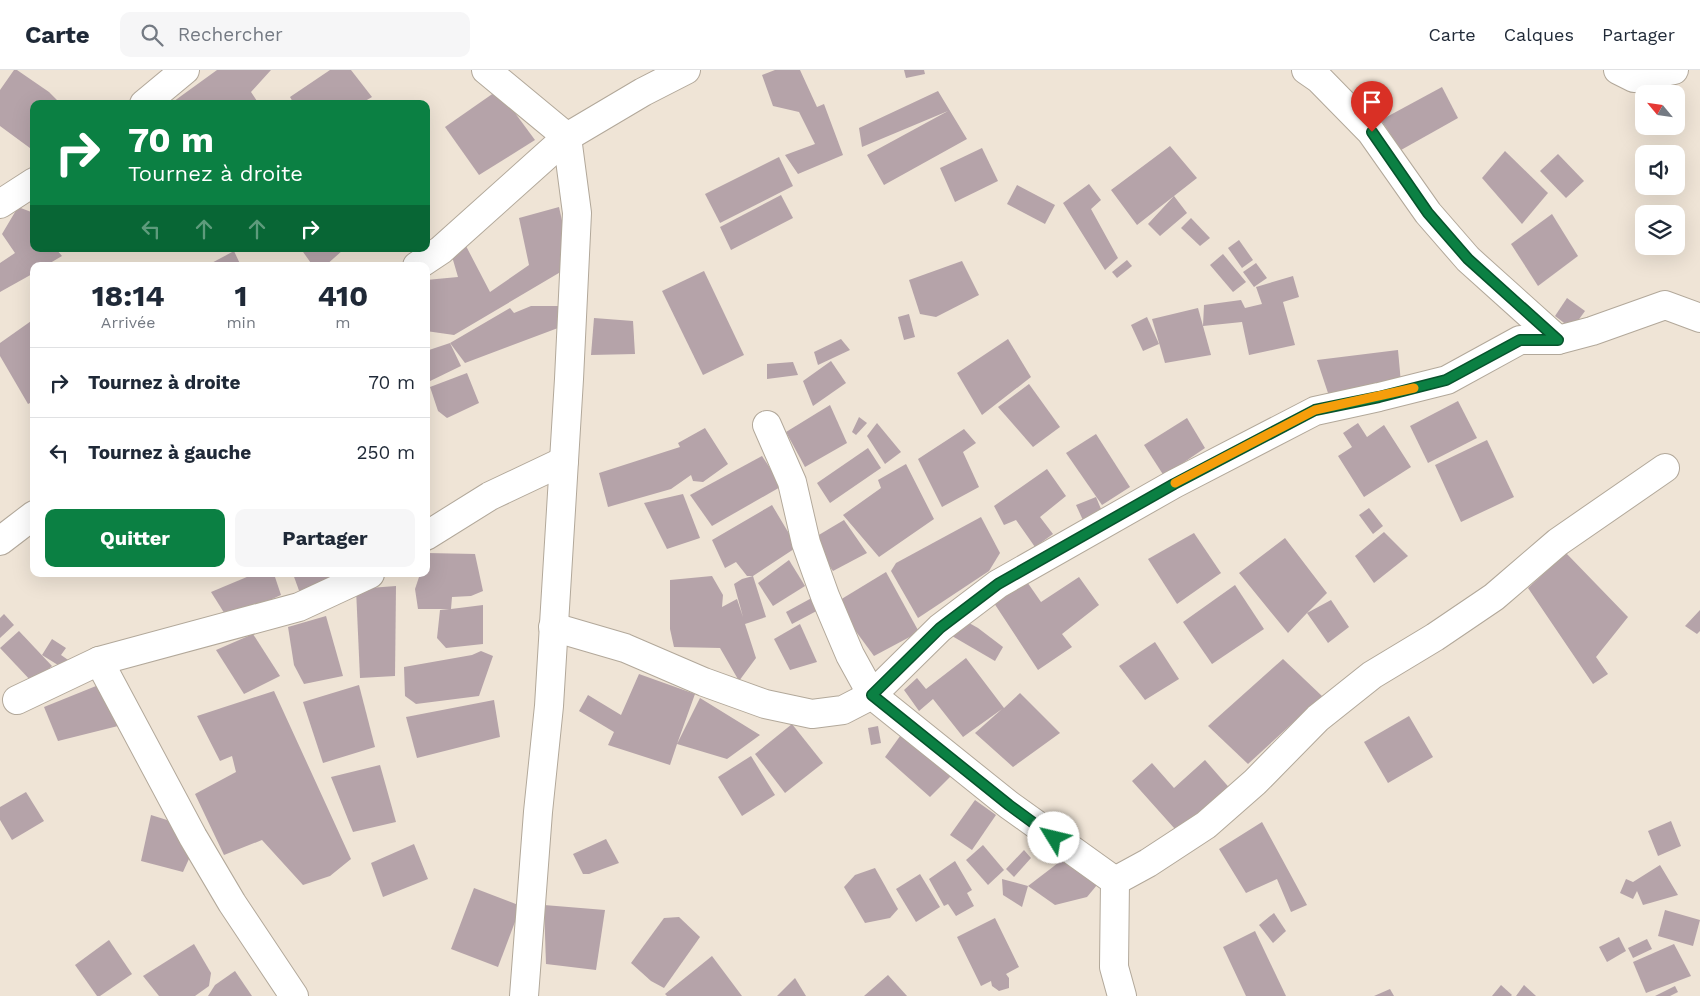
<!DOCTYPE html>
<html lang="fr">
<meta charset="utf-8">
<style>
body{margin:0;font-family:"Work Sans",sans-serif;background:#f6f6f7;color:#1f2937;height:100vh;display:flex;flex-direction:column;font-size:19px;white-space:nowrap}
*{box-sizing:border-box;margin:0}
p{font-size:16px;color:#747a83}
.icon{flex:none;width:28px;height:28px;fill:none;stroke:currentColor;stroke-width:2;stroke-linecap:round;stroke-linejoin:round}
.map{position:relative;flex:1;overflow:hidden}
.details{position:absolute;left:30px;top:192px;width:400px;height:315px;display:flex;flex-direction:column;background:#fff;border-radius:10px;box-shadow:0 5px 20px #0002}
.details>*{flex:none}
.guide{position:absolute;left:30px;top:30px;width:400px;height:152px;border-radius:10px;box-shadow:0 5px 20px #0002;background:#0b8043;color:#fff;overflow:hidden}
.needle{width:32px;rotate:299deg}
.buttons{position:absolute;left:1635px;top:15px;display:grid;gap:10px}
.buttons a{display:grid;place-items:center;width:50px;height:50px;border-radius:10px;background:#fff;box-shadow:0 5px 20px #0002;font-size:25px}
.pin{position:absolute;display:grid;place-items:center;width:42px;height:42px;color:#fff;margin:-51px -21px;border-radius:50% 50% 50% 0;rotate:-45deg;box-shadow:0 0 5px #0007}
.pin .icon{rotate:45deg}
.me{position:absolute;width:55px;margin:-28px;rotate:306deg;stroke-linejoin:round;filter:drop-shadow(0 0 4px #0008)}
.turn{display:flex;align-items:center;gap:18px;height:105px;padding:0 15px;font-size:22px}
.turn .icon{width:65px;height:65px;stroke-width:2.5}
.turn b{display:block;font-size:35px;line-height:42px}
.lanes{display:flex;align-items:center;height:48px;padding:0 15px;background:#0003;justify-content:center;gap:25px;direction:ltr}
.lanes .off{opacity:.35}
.eta{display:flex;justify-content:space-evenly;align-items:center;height:85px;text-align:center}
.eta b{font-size:30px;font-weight:700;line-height:35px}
.action{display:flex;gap:10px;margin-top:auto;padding:10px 15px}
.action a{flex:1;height:58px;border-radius:10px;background:#0b8043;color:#fff;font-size:20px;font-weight:700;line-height:58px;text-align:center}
.action a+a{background:#f6f6f7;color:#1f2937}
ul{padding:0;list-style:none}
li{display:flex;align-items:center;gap:15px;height:70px;padding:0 15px;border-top:1px solid #e0e1e3}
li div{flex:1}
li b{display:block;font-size:19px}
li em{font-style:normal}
header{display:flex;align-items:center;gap:30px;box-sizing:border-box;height:70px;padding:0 25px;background:#fff;border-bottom:1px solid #e0e1e3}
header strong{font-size:24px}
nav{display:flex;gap:28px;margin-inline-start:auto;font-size:18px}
.search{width:350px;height:45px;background:#f6f6f7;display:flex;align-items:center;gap:12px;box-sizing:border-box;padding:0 18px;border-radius:10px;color:#747a83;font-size:19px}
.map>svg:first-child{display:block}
</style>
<header>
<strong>Carte</strong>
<div class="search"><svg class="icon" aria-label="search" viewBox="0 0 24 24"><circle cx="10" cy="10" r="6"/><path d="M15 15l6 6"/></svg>Rechercher</div>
<nav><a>Carte</a><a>Calques</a><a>Partager</a></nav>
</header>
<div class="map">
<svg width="1700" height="926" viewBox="0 0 1700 926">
<rect width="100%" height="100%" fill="#efe4d6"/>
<g fill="#b5a3a9">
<polygon points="14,0 17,0 49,22 61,34 34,34 34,81 0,56 0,20"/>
<polygon points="217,0 271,0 251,22 259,34 170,34"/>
<polygon points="330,0 351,0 372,27 360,34 294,34 290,27"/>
<polygon points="775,0 800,0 817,37 824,34 843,85 798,104 785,85 815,74 799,42 773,36 762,5"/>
<polygon points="904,0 924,0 925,4 906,8"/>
<polygon points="1442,17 1458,48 1401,80 1381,50"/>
<polygon points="498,20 535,70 479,105 445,57"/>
<polygon points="938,21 967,69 884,115 867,85 948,41 862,77 859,58"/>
<polygon points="1170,76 1197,108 1174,126 1187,143 1160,166 1148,154 1174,126 1137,155 1111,120"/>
<polygon points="982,78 998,111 955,132 940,98"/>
<polygon points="1505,81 1548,123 1522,154 1482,108"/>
<polygon points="1558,84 1584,111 1566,128 1540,101"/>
<polygon points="779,87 793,116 720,153 705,124"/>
<polygon points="1089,114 1101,130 1091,139 1118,188 1105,200 1063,133"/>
<polygon points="1017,115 1055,135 1045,154 1007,134"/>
<polygon points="781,125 793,148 731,180 720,157"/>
<polygon points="18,137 34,143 34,179 56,179 62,186 45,196 34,196 34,203 0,222 0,193 15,183 2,164"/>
<polygon points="559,137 567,173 569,197 454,265 426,261 426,210 458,207 451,183 466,176 490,222 529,195 519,148"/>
<polygon points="1552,144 1578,186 1538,216 1511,174"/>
<polygon points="1191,148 1210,168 1200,176 1181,158"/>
<polygon points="1239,170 1253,190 1242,198 1228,178"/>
<polygon points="301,179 355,179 354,182 343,180 325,196 313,196"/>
<polygon points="234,181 241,196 206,196"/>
<polygon points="1223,184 1246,212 1233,222 1210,195"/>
<polygon points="1127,190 1132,196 1117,208 1112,202"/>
<polygon points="962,191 979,225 936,247 920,244 909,210"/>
<polygon points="1256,193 1267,208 1254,217 1243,202"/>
<polygon points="704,201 744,285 703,305 662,221"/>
<polygon points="1293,206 1299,227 1283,232 1295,275 1249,285 1242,252 1203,256 1204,235 1241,230 1245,238 1262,234 1256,217"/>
<polygon points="1567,228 1585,241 1572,259 1555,246"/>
<polygon points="531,236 568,236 566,255 465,293 450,273 510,238 514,243"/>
<polygon points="1198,238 1211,285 1165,293 1152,249"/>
<polygon points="909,244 915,267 904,270 898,247"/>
<polygon points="1147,247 1159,274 1143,281 1131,255"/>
<polygon points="594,248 633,251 635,284 591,285"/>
<polygon points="34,249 34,331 28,334 0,286 0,273"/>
<polygon points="841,269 850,280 818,295 814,282"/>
<polygon points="1008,269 1031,307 982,345 957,303"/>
<polygon points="450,273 461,296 426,313 426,281"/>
<polygon points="1398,280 1401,313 1329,326 1317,290"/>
<polygon points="831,291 846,313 813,336 803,311"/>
<polygon points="793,292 798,305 767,309 767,294"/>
<polygon points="467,303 479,333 447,348 438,341 430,317"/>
<polygon points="1029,314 1060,357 1033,377 998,337"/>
<polygon points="1458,331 1477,368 1428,393 1410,356"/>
<polygon points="830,335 847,373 805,397 786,362"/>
<polygon points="859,347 867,353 856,365 852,362"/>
<polygon points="1187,348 1205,378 1164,406 1144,375"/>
<polygon points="877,353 901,382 885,394 867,366"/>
<polygon points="1358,353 1367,367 1384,355 1411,397 1364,427 1338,386 1352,377 1343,363"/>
<polygon points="705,358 728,394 703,412 693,411 691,405 671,419 608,437 599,403 680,377 678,373"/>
<polygon points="964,359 976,373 963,382 979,417 942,437 918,389"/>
<polygon points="1096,364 1130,417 1102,435 1066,383"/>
<polygon points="1487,370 1514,427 1461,452 1435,395"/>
<polygon points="868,378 881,398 830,433 817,413"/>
<polygon points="762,386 782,416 712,456 690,425"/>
<polygon points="906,394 934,449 879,487 843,445 881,418 878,410"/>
<polygon points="1047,399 1066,426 1040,447 1053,464 1035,477 1016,450 1004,455 994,436"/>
<polygon points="683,424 700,468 667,479 644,433"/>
<polygon points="1096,427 1106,451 1087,459 1076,435"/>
<polygon points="772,435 797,477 753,506 766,547 745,554 756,588 739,611 720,578 674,577 670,559 670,510 712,506 723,525 722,537 737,529 743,547 734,514 742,509 753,506 747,506 736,492 725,498 712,470"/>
<polygon points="1369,438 1383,456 1373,464 1359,445"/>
<polygon points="981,447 1000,483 989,501 918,548 891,501 896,493"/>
<polygon points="844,450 867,483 833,501 813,474 812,469"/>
<polygon points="1384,462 1408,486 1374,513 1355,486"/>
<polygon points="1194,463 1221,503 1177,534 1148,489"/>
<polygon points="1285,468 1327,523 1307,543 1331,530 1349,557 1328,573 1307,543 1288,563 1239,503"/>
<polygon points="427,483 475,484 483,521 471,526 452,527 451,539 483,535 483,574 446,578 437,568 440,540 449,539 418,539 415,519 420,504 426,504"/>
<polygon points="1566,483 1628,547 1596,587 1608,604 1593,614 1528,518"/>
<polygon points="789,490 805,516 773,536 758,513"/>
<polygon points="886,502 919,562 874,586 835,533"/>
<polygon points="254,504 274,504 281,525 228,549 211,522"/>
<polygon points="293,504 349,504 301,526"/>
<polygon points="1079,507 1099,535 1062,564 1072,577 1038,600 992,530 1025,509 1041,532"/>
<polygon points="1235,515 1264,559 1212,594 1183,552"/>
<polygon points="396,516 395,606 360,608 356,519"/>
<polygon points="819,524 826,536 792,554 786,542"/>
<polygon points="1700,540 1700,561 1697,564 1685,556"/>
<polygon points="4,544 14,555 0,568 0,548"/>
<polygon points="326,546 343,606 304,614 294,595 288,557"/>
<polygon points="962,549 978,558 1003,577 995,591 952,566"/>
<polygon points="800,554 817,592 790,600 774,569"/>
<polygon points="19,561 52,596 33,613 0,578"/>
<polygon points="253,564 280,606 244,624 216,580"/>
<polygon points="52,569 66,578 61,585 74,594 69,602 42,585"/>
<polygon points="1155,572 1179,609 1145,630 1119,596"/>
<polygon points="481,581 493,586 479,626 416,634 405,626 404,597 472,585"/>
<polygon points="966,588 1004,638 1020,623 1060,663 1013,697 975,663 1002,639 963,667 933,629 919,641 904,620 917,608 926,619"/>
<polygon points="1283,589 1322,626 1248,694 1208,656"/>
<polygon points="639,604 695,624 677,674 700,628 760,665 727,689 677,674 670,695 608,675 614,662 579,641 588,625 621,645"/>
<polygon points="101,614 122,655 58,671 44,637"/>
<polygon points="359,615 375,677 323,693 303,632"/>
<polygon points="274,621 351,789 330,806 303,815 262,770 224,785 195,724 236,702 232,686 220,691 197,646"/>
<polygon points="494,630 500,667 417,688 406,647"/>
<polygon points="1409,646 1433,687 1388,713 1364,672"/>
<polygon points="792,654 823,693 785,723 755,684"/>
<polygon points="878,656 881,673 871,675 868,658"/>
<polygon points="903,662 953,704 930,727 885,687"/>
<polygon points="751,686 775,725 742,746 718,707"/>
<polygon points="1205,690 1233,722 1183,768 1132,711 1152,693 1174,718"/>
<polygon points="380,695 396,752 353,762 331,707"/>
<polygon points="26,722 44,751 12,770 0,750 0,737"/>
<polygon points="975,730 996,745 972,780 950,765"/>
<polygon points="151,745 167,750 193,780 183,802 141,791"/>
<polygon points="1671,751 1681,776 1658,786 1648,761"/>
<polygon points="1262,752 1307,835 1291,842 1277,809 1246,823 1219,779"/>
<polygon points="606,769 619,793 589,804 583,804 573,784"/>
<polygon points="414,774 428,809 383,827 371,793"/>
<polygon points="983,775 1004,800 988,815 966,790"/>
<polygon points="1024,780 1031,788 1014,807 1006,799"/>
<polygon points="1062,790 1076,793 1097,815 1087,827 1055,835 1028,816"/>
<polygon points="955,791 972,820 967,823 974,836 956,846 948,834 944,836 929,809"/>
<polygon points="1660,795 1678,825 1643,835 1637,821 1633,829 1620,823 1626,809 1633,812"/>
<polygon points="875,798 898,839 890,848 865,853 844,817 855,805"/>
<polygon points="920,804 940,837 916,852 896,819"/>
<polygon points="1002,809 1028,816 1022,837 1003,825"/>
<polygon points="474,818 521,836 498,897 451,879"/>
<polygon points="544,835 605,840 596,900 546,894"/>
<polygon points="1665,840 1700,850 1693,876 1658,866"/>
<polygon points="1274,843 1286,861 1273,873 1259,855"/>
<polygon points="679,847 700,867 664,918 651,911 631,893 664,848"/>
<polygon points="995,848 1019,897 1006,904 1009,908 1009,918 999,921 992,916 991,911 981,916 957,867"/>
<polygon points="1255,861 1286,926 1246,926 1223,877"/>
<polygon points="1619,867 1626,881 1607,892 1599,877"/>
<polygon points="1647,869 1652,879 1633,888 1628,878"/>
<polygon points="109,870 132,904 100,926 97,926 75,895"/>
<polygon points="194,874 211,903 209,916 195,926 159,926 143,906"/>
<polygon points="1674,874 1691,906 1646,923 1633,892"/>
<polygon points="712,886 742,926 667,926 665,924"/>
<polygon points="235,901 252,926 208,926 215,915"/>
<polygon points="888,905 907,926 864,926"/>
<polygon points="795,908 806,926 777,926"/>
<polygon points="1501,915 1512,925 1511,926 1492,926"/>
<polygon points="1524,915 1536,926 1516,926"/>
<polygon points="1675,916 1678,922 1670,926 1655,926"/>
<polygon points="1390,919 1394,926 1374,926"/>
</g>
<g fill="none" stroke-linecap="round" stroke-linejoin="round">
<defs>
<g id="minor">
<polyline points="486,0 567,67 577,143 569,309 549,636 538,742 524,926"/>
<polyline points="1306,0 1319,9 1371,62 1428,143 1468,189 1558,270"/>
<polyline points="1618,0 1634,8 1674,0"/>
<polyline points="144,34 185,0"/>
<polyline points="0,134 34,112"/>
<polyline points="417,196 441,180 567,67 643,22 686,0"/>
<polyline points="767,355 792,412 806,473 825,526 850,585 872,625 940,558 998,514 1174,414 1315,341 1379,327 1447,310 1520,270 1558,270 1592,261 1665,235 1700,248"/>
<polyline points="426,466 490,426 564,391"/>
<polyline points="0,471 34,445"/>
<polyline points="553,557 625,578 704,612 765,634 812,644 843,640 872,625 1009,735 1115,811 1114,897 1122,926"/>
<polyline points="99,591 299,537 370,504"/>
<polyline points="17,630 99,591 193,767 232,833 294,926"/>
<polyline points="1115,811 1148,793 1206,755 1255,712 1318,648 1372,605 1435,567 1494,527 1558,472 1665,398"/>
</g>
</defs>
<use href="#minor" stroke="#b2a89a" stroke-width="30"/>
<use href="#minor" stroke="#fff" stroke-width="28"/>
</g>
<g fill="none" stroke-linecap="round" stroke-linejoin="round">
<defs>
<polyline id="route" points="1054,768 1009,735 872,625 940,558 998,514 1174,414 1315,340 1379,327 1446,310 1520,270 1558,270 1468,189 1428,143 1372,62"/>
</defs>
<use href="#route" stroke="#07532c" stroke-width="12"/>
<use href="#route" stroke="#0b8043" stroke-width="9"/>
<polyline stroke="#f59e0b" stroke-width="9" points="1175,413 1315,340 1414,318"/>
</g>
</svg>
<div class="buttons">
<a><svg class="needle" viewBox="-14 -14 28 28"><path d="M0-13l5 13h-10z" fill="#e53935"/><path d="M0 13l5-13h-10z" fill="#747a83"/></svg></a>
<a><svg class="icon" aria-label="sound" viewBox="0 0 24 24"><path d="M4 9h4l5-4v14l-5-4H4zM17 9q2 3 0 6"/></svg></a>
<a><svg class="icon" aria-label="layers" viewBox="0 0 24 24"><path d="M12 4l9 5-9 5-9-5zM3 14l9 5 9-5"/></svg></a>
</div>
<div class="pin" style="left:1372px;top:62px;background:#d93025"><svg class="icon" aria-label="arrive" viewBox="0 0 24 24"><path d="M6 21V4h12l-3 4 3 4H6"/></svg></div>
<svg class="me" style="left:1054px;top:768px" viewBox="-20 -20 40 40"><circle r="19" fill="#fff"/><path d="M0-13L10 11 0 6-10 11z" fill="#0b8043"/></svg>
<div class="guide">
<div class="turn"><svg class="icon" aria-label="right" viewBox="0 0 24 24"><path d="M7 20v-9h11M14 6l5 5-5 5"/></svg><div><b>70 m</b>Tournez à droite</div></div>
<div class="lanes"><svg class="icon off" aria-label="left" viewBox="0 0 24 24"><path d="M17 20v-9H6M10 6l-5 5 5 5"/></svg><svg class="icon off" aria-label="ahead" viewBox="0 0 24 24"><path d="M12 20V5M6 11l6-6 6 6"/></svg><svg class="icon off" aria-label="ahead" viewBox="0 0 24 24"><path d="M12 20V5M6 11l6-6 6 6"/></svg><svg class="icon" aria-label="right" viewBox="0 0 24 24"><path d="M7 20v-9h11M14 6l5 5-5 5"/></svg></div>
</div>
<section class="details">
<div class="eta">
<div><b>18:14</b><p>Arrivée</p></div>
<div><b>1</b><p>min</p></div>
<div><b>410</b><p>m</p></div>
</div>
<ul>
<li><svg class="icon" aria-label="right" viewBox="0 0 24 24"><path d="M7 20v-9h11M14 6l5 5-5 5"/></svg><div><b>Tournez à droite</b></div><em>70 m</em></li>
<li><svg class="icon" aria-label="left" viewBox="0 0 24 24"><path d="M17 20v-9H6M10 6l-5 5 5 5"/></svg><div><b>Tournez à gauche</b></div><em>250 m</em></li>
</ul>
<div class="action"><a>Quitter</a><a>Partager</a></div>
</section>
</div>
